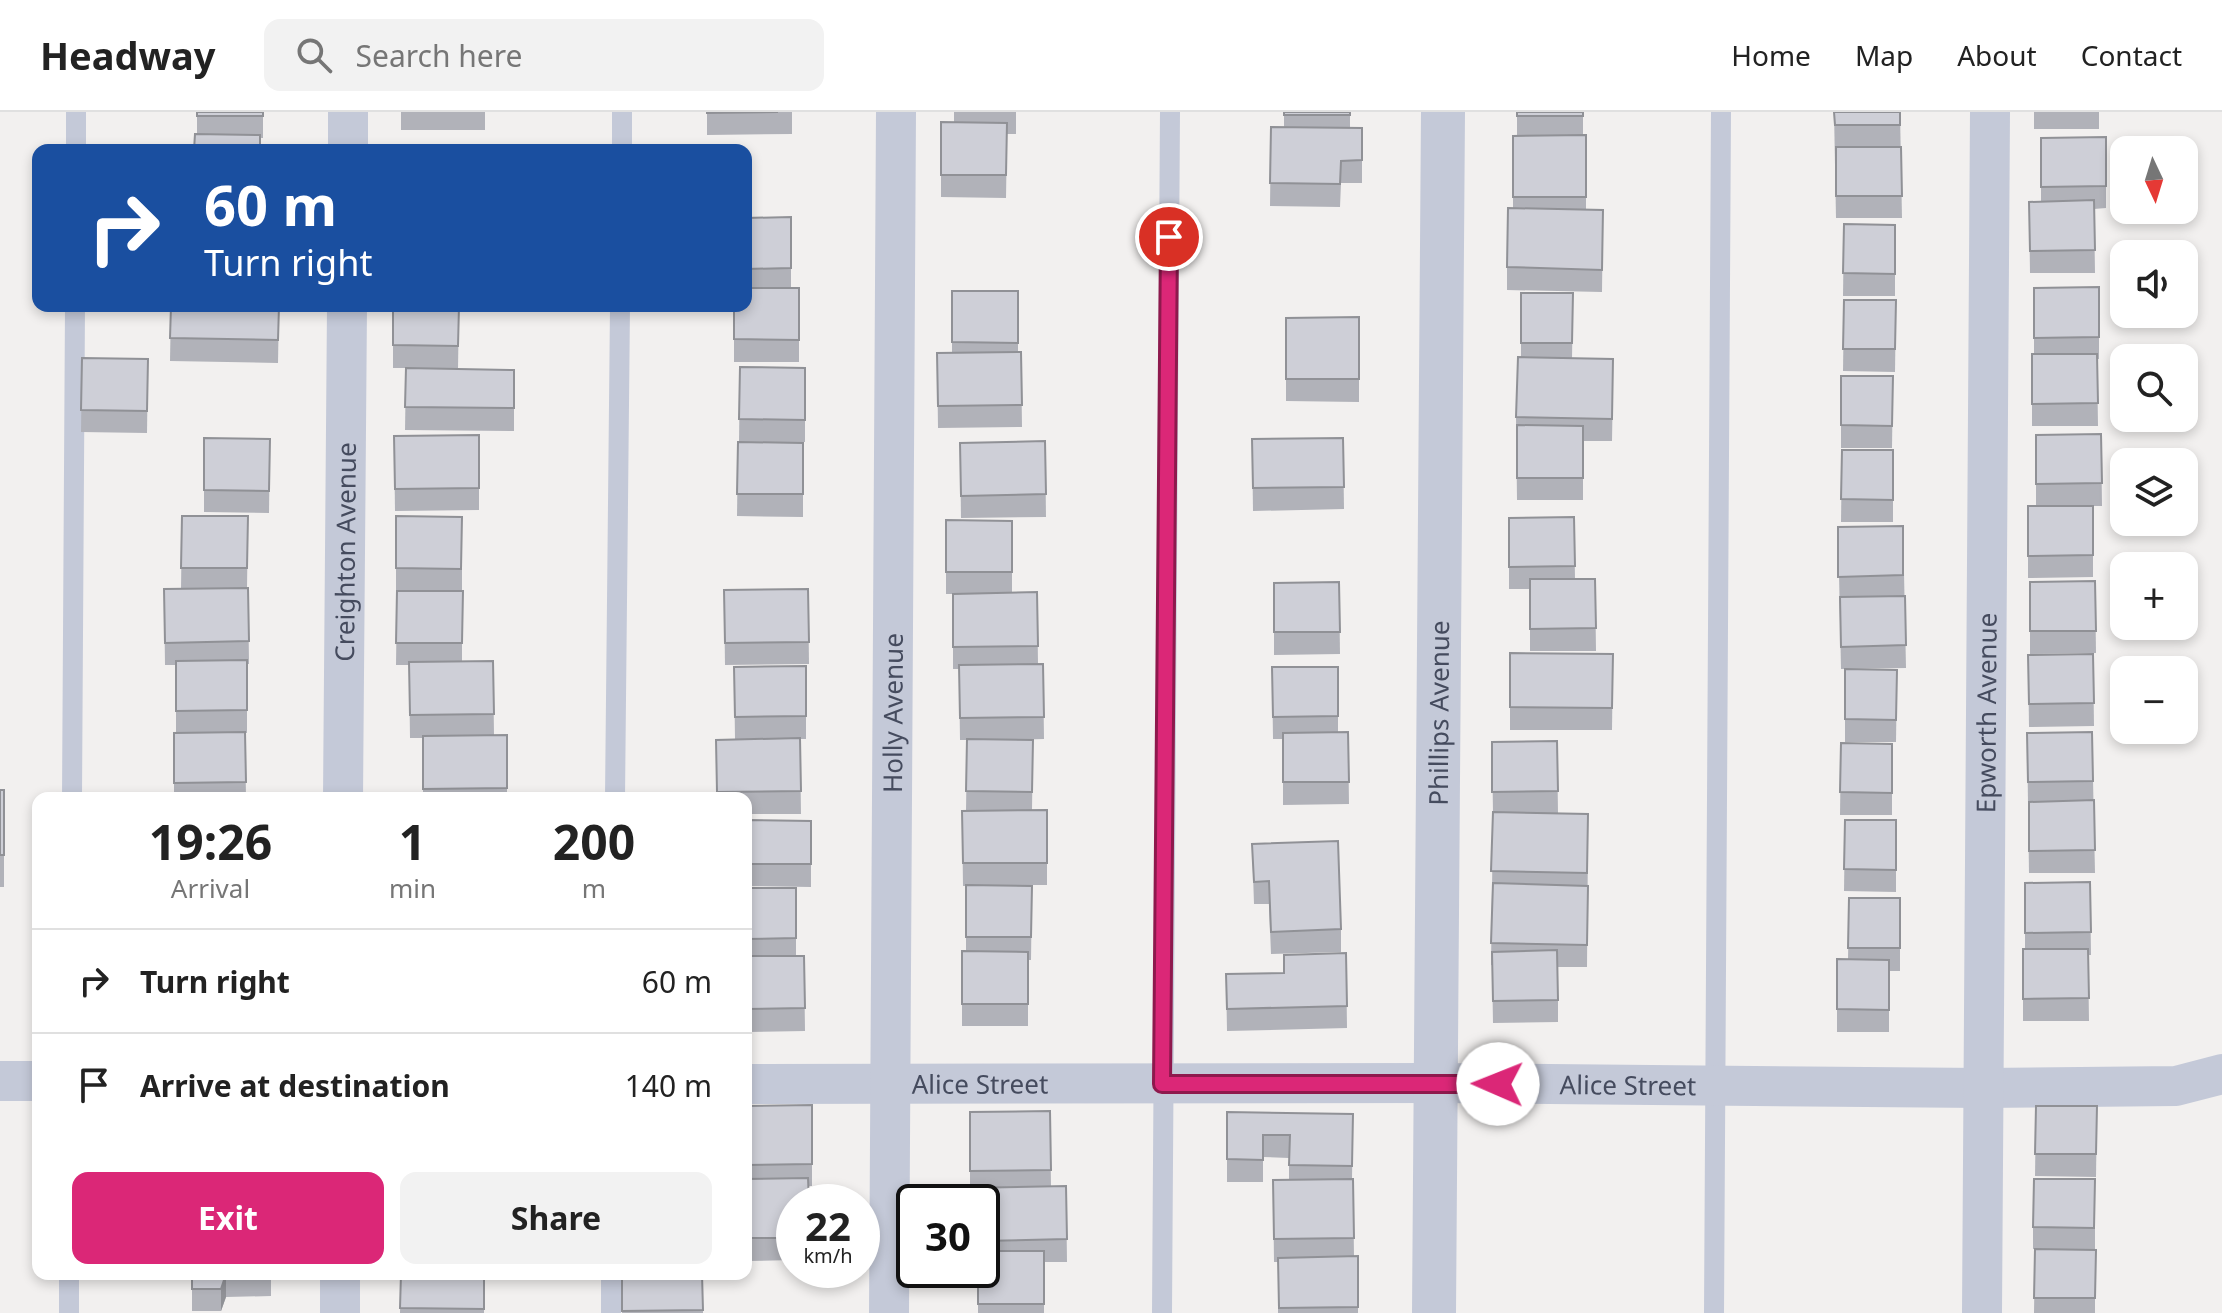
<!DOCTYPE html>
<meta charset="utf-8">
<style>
body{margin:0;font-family:"Noto Sans",sans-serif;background:#f2f2f2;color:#222;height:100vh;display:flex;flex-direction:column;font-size:30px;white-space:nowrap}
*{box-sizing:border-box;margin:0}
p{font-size:26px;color:#767676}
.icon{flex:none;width:44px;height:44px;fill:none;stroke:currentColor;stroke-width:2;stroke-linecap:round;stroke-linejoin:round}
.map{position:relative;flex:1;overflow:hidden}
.sheet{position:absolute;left:32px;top:680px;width:720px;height:488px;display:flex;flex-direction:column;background:#fff;border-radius:16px;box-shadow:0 4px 12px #0003}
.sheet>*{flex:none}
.hud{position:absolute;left:32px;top:32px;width:720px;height:168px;border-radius:16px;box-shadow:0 4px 12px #0003;background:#1a4fa0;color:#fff;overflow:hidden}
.needle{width:52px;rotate:176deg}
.fabs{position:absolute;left:2110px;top:24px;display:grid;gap:16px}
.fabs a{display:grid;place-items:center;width:88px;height:88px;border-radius:16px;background:#fff;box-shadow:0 4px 12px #0003;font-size:40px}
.speed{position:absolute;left:776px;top:1072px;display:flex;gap:16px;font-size:40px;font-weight:700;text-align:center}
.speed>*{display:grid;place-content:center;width:104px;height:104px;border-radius:50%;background:#fff;box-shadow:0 4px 12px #0003;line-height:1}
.speed small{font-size:20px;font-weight:400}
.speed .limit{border:4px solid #111;border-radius:12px;background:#fff;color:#111}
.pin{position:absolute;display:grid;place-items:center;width:68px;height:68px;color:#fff;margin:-34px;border:4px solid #fff;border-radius:50%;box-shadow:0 2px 8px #0007}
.me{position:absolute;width:88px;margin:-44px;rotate:271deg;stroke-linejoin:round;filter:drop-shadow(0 0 6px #0008)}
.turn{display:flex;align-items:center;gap:28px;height:168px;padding:0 40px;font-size:36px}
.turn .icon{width:104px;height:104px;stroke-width:2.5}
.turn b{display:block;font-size:56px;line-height:68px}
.eta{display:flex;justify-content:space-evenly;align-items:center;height:136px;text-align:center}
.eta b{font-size:48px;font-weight:700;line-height:56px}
.primary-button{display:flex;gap:16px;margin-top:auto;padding:16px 40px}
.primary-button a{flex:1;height:92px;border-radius:16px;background:#db2777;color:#fff;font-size:32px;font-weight:700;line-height:92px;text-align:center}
.primary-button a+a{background:#f2f2f2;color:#222}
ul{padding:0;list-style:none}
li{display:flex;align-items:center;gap:24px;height:104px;padding:0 40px;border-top:2px solid #e0e0e0}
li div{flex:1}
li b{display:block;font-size:30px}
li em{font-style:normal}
header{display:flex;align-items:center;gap:48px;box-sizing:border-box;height:112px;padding:0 40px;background:#fff;border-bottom:2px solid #e0e0e0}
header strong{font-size:38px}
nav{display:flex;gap:44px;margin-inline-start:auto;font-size:28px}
.search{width:560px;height:72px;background:#f2f2f2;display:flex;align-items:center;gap:20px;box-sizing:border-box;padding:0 28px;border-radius:16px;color:#767676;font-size:30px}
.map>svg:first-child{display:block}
</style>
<header>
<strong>Headway</strong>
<div class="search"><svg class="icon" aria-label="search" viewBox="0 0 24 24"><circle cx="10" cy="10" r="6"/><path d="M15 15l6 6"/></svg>Search here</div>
<nav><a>Home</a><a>Map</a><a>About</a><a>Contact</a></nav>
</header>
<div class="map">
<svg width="2222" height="1201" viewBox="0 0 2222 1201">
<rect width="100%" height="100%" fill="#f2f0ef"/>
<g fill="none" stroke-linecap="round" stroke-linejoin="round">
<g stroke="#c4c9d8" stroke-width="20">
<polyline points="76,38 76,0"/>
<polyline points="622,38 622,0"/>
<polyline points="72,686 75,194"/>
<polyline points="615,686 620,194"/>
<polyline points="69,1201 69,1162"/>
<polyline points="611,1201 611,1162"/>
<polyline points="1162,1201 1170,0"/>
<polyline points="1714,1201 1721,0"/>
</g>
<g stroke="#c4c9d8" stroke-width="40">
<polyline points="348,38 348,0"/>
<path id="s1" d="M343 686 347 194"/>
<polyline points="0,969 38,969"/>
<path id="s2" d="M746 972 1436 971 1983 976 2176 974 2222 962"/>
<polyline points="340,1201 340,1162"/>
<path id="s3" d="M889 1201 896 0"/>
<path id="s4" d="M1982 1201 1990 0"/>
</g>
<path stroke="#c4c9d8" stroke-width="44" id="s5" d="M1434 1201 1443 0"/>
</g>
<g fill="#b1b2b9">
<polygon points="197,0 263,0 263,26 197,22"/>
<rect x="401" y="0" width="84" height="18"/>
<polygon points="707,0 792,0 792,22 707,23"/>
<polygon points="954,0 1016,0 1016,22 1007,22 1006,86 941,85 941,10 954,11"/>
<polygon points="1284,0 1350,0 1350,16 1362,16 1362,71 1341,71 1340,95 1270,94 1271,15 1284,15"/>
<polygon points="1517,0 1583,0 1583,23 1586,23 1586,98 1603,98 1602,180 1507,178 1507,155 1513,96 1513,24 1517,24"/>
<polygon points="1834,0 1900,0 1902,106 1836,106"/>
<rect x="2034" y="0" width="65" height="17"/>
<polygon points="2106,25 2106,96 2094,97 2095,161 2030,161 2029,90 2041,89 2041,26"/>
<polygon points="791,105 791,176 799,176 799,250 734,250 734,194 746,194 746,106"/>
<polygon points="1844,112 1895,113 1895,184 1843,184"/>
<polygon points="2099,175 2099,247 2097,247 2098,314 2032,314 2032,242 2034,242 2034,176"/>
<polygon points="952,179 1018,179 1018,240 1021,240 1022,315 938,316 937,241 952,241"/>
<polygon points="1521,181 1573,181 1572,247 1613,270 1612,329 1583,329 1583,388 1517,388 1516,305 1521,245"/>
<polygon points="1844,188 1896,188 1895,260 1843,259"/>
<polygon points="171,194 279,194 278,251 170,249"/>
<polygon points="393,194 459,194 458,256 393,256"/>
<polygon points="1359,205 1359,290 1286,289 1286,206"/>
<polygon points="82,246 148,247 147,321 81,320"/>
<polygon points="740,255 805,256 805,330 739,330"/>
<polygon points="406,256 514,258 514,319 405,318"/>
<polygon points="1841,264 1893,264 1892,336 1841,336"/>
<polygon points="2101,322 2102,394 2093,394 2093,465 2028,466 2028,394 2036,394 2036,323"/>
<polygon points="479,323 479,398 395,399 394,324"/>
<polygon points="204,326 270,327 269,401 204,400"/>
<polygon points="1343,326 1344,397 1253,399 1252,327"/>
<polygon points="1045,329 1046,405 961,406 960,331"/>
<polygon points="738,330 803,331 803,405 737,404"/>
<polygon points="1842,338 1893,338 1893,410 1841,410"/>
<polygon points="182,404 248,404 247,476 248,476 249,552 247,552 247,621 245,621 246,686 174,686 174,621 176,620 176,553 165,553 164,477 181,477"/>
<polygon points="396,404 462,405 462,550 493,549 494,623 507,623 507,686 423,686 423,626 410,626 409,553 396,553 397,479 456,479 396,478"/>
<polygon points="1574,405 1575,467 1595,467 1596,539 1530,539 1530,477 1509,477 1509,406"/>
<polygon points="946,408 1012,409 1012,481 1037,480 1038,552 1043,552 1044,627 1007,628 1033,628 1032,698 1047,698 1047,773 1011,773 1032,774 1031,848 1028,848 1028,914 962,914 962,839 966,839 966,774 963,774 962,699 966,699 967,628 960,628 959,557 953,557 953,482 946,482"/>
<polygon points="1903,414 1906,556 1841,557 1838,415"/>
<polygon points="2095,469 2096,541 2030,542 2030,470"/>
<polygon points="1339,470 1340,542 1274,543 1274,471"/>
<polygon points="808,477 809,552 725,553 724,478"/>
<polygon points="1510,541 1613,542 1612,618 1510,618"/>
<polygon points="2093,542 2094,614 2029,615 2028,543"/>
<polygon points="806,554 806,627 800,627 801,702 746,702 746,686 717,686 716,628 735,627 734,555"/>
<polygon points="1272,555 1338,555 1338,620 1348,620 1349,692 1283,693 1283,627 1273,627"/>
<polygon points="1845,557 1897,558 1896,630 1845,630"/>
<polygon points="2092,620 2095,761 2029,761 2027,621"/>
<polygon points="1557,629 1558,701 1588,724 1587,855 1558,855 1558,910 1493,911 1492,853 1491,853 1493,702 1492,630"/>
<polygon points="1841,631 1892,632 1892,703 1840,703"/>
<rect x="0" y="678" width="4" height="97"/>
<polygon points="746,708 811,709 811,775 746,774"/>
<polygon points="1845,708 1896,708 1896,780 1844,779"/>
<polygon points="1252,732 1341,817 1341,840 1271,842 1269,792 1254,792"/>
<polygon points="2090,770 2091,843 2088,843 2089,909 2023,909 2023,837 2025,837 2025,771"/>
<polygon points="746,776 796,776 796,844 804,844 805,919 746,920"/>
<polygon points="1849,786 1900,786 1900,859 1889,859 1889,920 1837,920 1837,847 1848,848"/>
<polygon points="1346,841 1347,916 1227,919 1226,862 1284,861"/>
<polygon points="812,993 812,1074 809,1074 794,1090 794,1148 746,1149 746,994"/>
<polygon points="2036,994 2097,994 2096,1065 2035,1064"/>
<polygon points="1050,999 1051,1075 1066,1074 1067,1150 1044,1150 1044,1201 978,1201 978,1158 982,1158 982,1090 970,1076 970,1000"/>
<polygon points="1227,1000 1353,1002 1352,1067 1353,1067 1354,1145 1358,1144 1358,1201 1278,1201 1278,1150 1274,1150 1273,1068 1289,1068 1289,1046 1263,1045 1263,1070 1227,1070"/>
<polygon points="2095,1067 2095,1201 2034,1201 2035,1137 2033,1137 2033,1115"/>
<polygon points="192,1162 271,1162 271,1184 226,1185 221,1199 192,1199"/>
<polygon points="401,1162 484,1162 484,1201 400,1201"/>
<polygon points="622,1162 702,1162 703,1201 622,1201"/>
</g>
<polygon fill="#909196" points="226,1162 226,1185 221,1199 221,1177"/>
<g fill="#cecfd7" stroke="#909196" stroke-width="2">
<rect x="197" y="0" width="66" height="4"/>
<polygon points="707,0 778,0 707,1"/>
<rect x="1284" y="0" width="66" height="3"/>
<rect x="1517" y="0" width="66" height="4"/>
<polygon points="1834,0 1900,0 1900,13 1835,13"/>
<polygon points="941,10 1007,11 1006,63 941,63"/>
<polygon points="1271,15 1362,16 1362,48 1341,49 1340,72 1270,71"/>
<polygon points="195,22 260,23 260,38 194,38"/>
<polygon points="1586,23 1586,85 1513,85 1513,24"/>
<polygon points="2106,25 2106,74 2041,75 2041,26"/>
<polygon points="1836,35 1901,35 1902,84 1836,84"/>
<polygon points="2094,88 2095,138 2030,139 2029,90"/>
<polygon points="1508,96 1603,98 1602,158 1507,155"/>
<polygon points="791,105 791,156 746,157 746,106"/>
<polygon points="1844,112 1895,113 1895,162 1843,161"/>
<polygon points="2099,175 2099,225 2034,226 2034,176"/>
<polygon points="746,176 799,176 799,228 734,227 734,194 746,194"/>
<polygon points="952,179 1018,179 1018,231 952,230"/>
<polygon points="1521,181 1573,181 1572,231 1521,231"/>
<polygon points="1844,188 1896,188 1895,237 1843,237"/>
<polygon points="171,194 279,194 278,228 170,226"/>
<polygon points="393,194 459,194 458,234 393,233"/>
<polygon points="1359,205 1359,267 1286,267 1286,206"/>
<polygon points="1021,240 1022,293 938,294 937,241"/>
<polygon points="2032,242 2097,242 2098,291 2032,292"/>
<polygon points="1518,245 1613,247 1612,307 1516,305"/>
<polygon points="82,246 148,247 147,299 81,298"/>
<polygon points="740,255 805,256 805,308 739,307"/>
<polygon points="406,256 514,258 514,296 405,295"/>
<polygon points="1841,264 1893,264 1892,314 1841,313"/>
<polygon points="1517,313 1583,314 1583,366 1517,366"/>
<polygon points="2101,322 2102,371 2036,372 2036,323"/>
<polygon points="479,323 479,376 395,377 394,324"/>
<polygon points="204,326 270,327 269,379 204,378"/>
<polygon points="1343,326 1344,375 1253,376 1252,327"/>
<polygon points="1045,329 1046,382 961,384 960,331"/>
<polygon points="738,330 803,331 803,382 737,382"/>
<polygon points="1842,338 1893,338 1893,388 1841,387"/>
<polygon points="2028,394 2093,394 2093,443 2028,444"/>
<polygon points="182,404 248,404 247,456 181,456"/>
<polygon points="396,404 462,405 461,457 396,456"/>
<polygon points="1574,405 1575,454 1509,455 1509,406"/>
<polygon points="946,408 1012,409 1012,460 946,460"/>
<polygon points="1903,414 1903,463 1838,465 1838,415"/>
<polygon points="1530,467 1595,467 1596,516 1530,517"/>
<polygon points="2095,469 2096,519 2030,519 2030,470"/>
<polygon points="1339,470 1340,520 1274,520 1274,471"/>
<polygon points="248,476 249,529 165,531 164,477"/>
<polygon points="808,477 809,530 725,531 724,478"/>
<polygon points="397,479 463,479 462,531 396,531"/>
<polygon points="1037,480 1038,534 953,535 953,482"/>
<polygon points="1905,484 1906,533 1841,535 1840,485"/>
<polygon points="1510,541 1613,542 1612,596 1510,595"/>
<polygon points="2093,542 2094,591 2029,592 2028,543"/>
<polygon points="247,548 247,598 176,599 176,549"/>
<polygon points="493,549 494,602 410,603 409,550"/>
<polygon points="1043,552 1044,605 960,606 959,553"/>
<polygon points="806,554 806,604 735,605 734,555"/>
<polygon points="1272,555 1338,555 1338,604 1273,605"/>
<polygon points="1845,557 1897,558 1896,608 1845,607"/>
<polygon points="245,620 246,670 174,671 174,621"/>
<polygon points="1348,620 1349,670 1283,670 1283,621"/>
<polygon points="2092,620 2093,669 2028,670 2027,621"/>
<polygon points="507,623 507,676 423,677 423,624"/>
<polygon points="800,626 801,679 717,680 716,628"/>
<polygon points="967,627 1033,628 1032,680 966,679"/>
<polygon points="1557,629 1558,679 1492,680 1492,630"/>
<polygon points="1841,631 1892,632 1892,681 1840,680"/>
<rect x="0" y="678" width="4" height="65"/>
<polygon points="2094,688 2095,738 2029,739 2029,690"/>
<polygon points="1047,698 1047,751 963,751 962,699"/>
<polygon points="1493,700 1588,702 1587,761 1491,759"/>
<polygon points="746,708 811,709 811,752 746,752"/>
<polygon points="1845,708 1896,708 1896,758 1844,757"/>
<polygon points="1338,729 1341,817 1271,820 1269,769 1254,770 1252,732"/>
<polygon points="2090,770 2091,820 2025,821 2025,771"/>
<polygon points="1493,771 1588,774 1587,833 1491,831"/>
<polygon points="966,773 1032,774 1031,825 966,825"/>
<polygon points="746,776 796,776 796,826 746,827"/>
<polygon points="1849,786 1900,786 1900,836 1848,836"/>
<polygon points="2023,837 2088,837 2089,886 2023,887"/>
<polygon points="1557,838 1558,888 1493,889 1492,840"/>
<polygon points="962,839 1028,840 1028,892 962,892"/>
<polygon points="1346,841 1347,894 1227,897 1226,862 1284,861 1284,843"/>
<polygon points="746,844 804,844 805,896 746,897"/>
<polygon points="1837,847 1889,848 1889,898 1837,897"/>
<polygon points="812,993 812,1052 746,1053 746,994"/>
<polygon points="2036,994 2097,994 2096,1042 2035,1042"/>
<polygon points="1050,999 1051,1058 970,1059 970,1000"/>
<polygon points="1227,1000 1353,1002 1352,1054 1289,1053 1290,1023 1263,1023 1263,1048 1227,1047"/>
<polygon points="808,1066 809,1090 794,1090 794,1126 746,1126 746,1067"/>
<polygon points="1353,1067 1354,1126 1274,1127 1273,1068"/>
<polygon points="2034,1067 2095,1067 2094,1116 2033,1115"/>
<polygon points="1066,1074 1067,1127 982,1129 982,1090 965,1090 965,1076"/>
<polygon points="2035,1137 2096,1138 2095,1186 2034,1186"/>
<polygon points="982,1139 1044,1139 1044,1192 978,1192 978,1158 982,1158"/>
<polygon points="1358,1144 1358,1195 1279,1196 1278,1146"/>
<polygon points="192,1162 261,1162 226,1162 221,1177 192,1177"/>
<polygon points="401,1162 484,1162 484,1197 400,1196"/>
<polygon points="622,1162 702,1162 703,1198 622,1199"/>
</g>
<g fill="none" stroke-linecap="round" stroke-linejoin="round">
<defs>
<polyline id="route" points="1169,125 1162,972 1498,972"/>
</defs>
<use href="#route" stroke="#8e194d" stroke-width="20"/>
<use href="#route" stroke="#db2777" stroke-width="14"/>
</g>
<g text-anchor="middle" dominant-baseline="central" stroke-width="6" stroke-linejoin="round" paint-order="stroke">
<g font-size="26" fill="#454b5e" stroke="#fff">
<text stroke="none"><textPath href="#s1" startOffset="246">Creighton Avenue</textPath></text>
<text stroke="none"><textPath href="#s3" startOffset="600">Holly Avenue</textPath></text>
<text stroke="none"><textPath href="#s4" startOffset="600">Epworth Avenue</textPath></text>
<text stroke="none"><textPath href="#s5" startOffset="600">Phillips Avenue</textPath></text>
<text stroke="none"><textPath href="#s2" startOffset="234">Alice Street</textPath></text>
<text stroke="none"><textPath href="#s2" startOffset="882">Alice Street</textPath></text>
</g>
</g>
</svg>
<div class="fabs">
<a><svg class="needle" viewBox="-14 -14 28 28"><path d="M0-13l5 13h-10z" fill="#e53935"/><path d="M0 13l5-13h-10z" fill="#767676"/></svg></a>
<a><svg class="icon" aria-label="sound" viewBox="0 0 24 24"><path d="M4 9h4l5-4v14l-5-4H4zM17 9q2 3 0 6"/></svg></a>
<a><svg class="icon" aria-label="search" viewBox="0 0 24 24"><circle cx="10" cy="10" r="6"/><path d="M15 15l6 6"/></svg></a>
<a><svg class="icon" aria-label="layers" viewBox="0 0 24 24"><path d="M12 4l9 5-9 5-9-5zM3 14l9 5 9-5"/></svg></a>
<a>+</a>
<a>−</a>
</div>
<div class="speed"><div>22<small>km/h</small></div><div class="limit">30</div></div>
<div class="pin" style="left:1169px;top:125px;background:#d93025"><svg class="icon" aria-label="arrive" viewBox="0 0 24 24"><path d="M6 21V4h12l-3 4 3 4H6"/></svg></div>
<svg class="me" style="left:1498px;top:972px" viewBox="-20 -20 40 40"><circle r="19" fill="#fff"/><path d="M0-13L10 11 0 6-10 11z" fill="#db2777"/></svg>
<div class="hud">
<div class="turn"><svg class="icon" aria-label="right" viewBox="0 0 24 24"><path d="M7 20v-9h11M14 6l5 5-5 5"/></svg><div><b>60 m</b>Turn right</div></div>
</div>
<section class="sheet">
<div class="eta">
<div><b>19:26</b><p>Arrival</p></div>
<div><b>1</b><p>min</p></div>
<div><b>200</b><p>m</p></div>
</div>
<ul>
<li><svg class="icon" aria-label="right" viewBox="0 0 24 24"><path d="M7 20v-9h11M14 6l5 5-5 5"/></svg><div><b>Turn right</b></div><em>60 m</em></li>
<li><svg class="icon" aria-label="arrive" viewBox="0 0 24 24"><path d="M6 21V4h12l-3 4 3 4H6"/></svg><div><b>Arrive at destination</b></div><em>140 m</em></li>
</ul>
<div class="primary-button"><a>Exit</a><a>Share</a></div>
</section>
</div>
